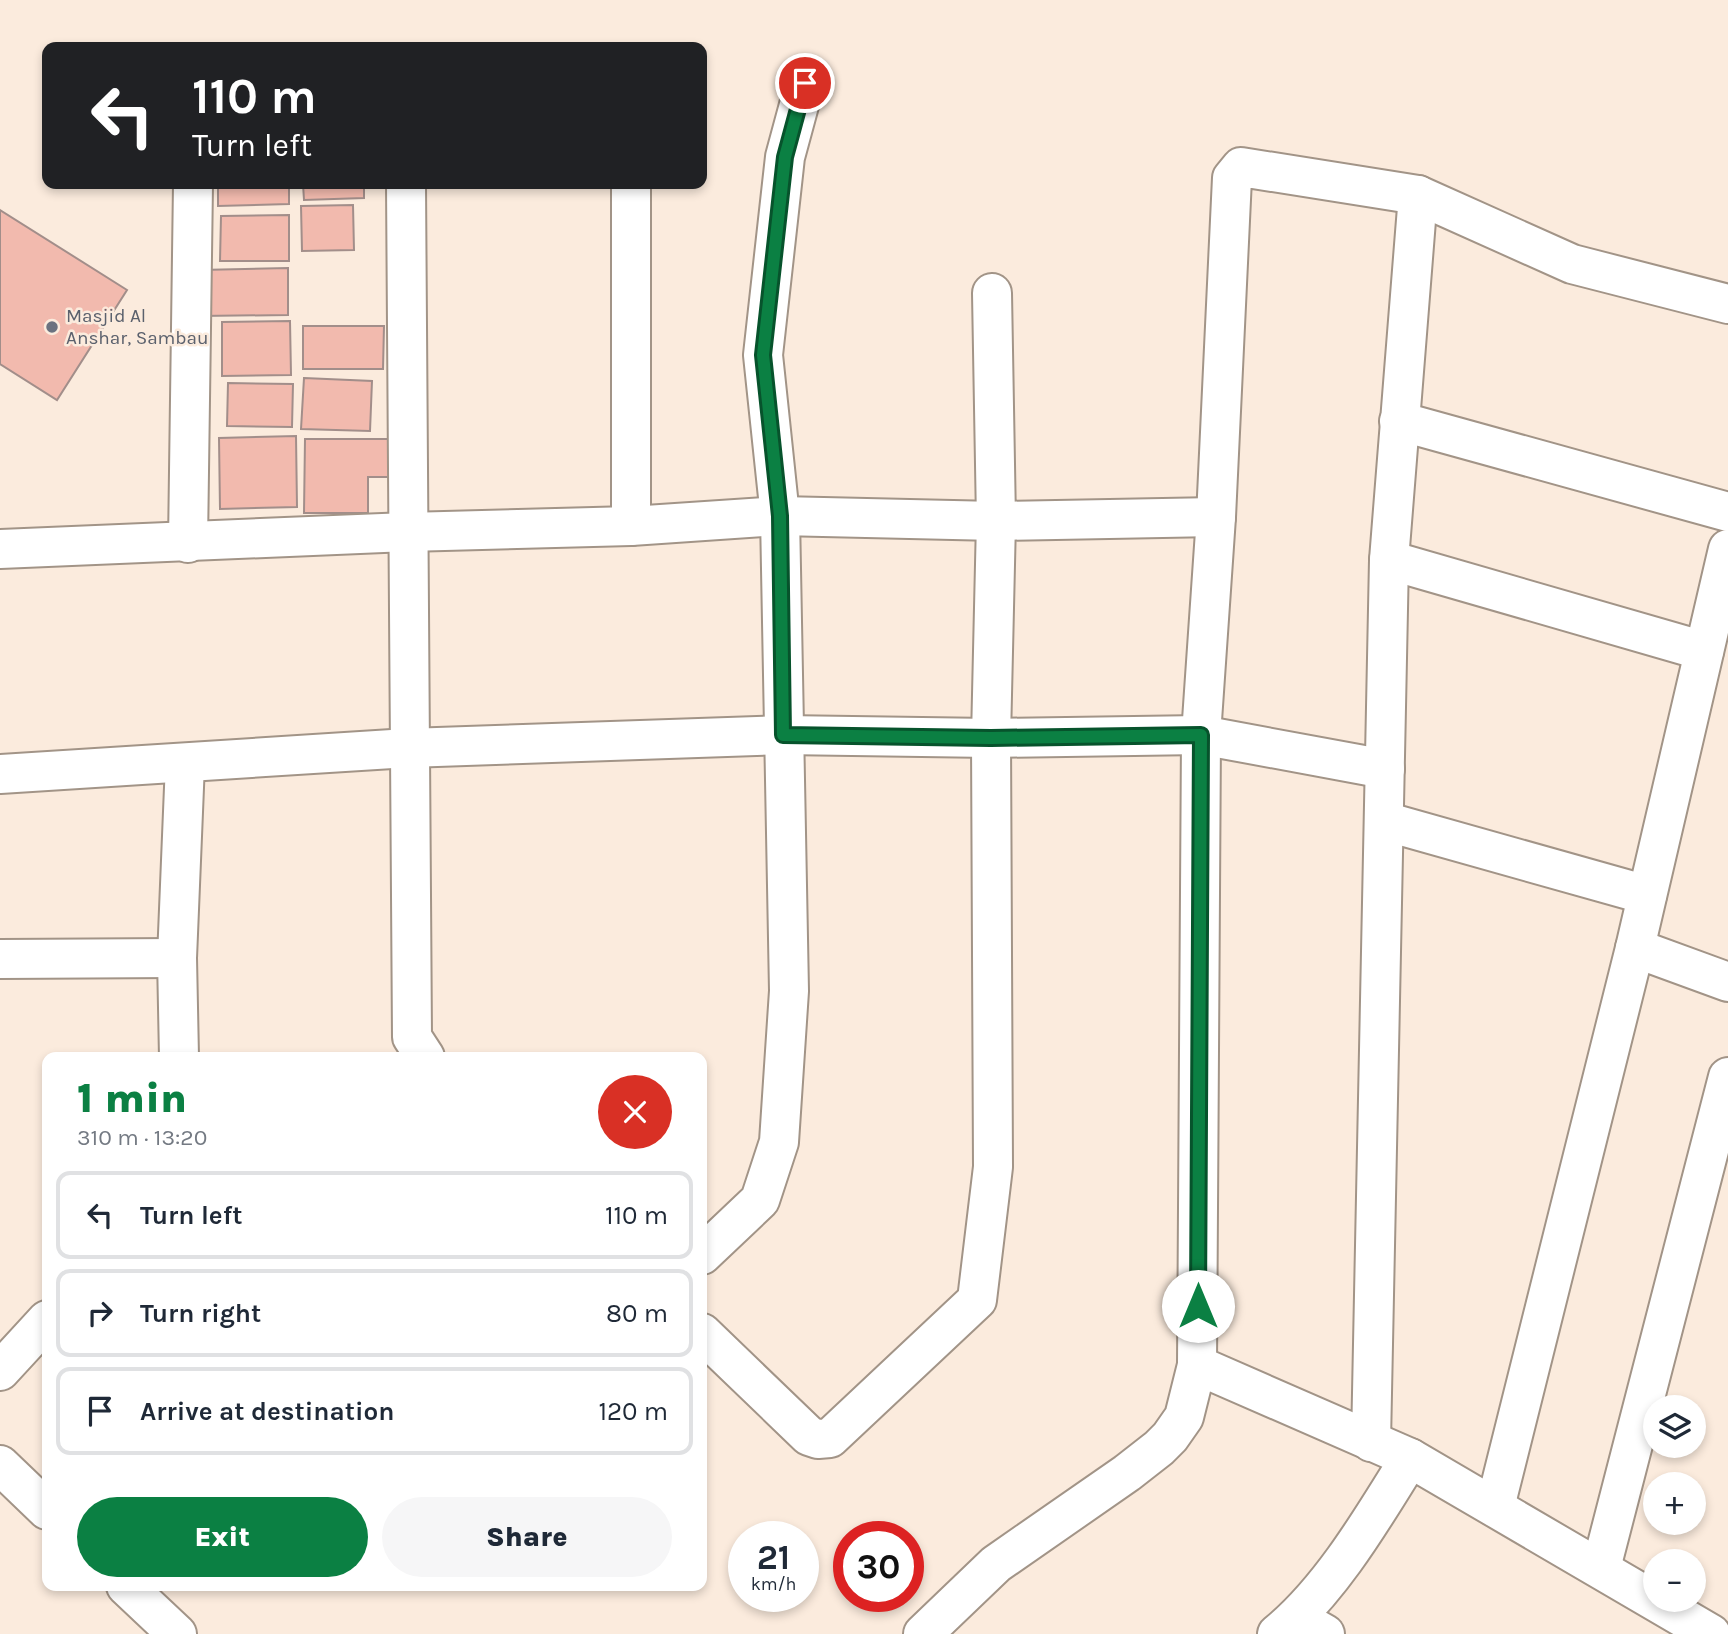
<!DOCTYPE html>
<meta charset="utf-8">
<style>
body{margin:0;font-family:Karla,sans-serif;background:#f6f6f7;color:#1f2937;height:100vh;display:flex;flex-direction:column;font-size:26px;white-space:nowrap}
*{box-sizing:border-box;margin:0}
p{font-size:23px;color:#747a83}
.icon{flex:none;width:38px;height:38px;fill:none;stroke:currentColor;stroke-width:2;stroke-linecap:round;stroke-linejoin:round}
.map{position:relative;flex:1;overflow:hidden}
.sheet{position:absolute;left:42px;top:1052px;width:665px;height:539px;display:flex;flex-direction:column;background:#fff;border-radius:14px;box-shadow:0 4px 10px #0003}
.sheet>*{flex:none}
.hud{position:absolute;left:42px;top:42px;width:665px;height:147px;border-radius:14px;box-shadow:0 4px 10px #0003;background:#202124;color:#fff;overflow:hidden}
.fabs{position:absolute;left:1643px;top:1395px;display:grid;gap:14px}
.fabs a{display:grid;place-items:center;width:63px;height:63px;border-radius:50%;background:#fff;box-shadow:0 4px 10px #0003;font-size:35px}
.speed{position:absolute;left:728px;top:1521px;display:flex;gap:14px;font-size:35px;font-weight:700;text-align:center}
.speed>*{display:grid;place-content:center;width:91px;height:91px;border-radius:50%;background:#fff;box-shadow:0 4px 10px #0003;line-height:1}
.speed small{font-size:18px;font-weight:400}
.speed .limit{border:10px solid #d22;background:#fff;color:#111}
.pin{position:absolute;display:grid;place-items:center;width:60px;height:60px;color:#fff;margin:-30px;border:4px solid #fff;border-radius:50%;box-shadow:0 2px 7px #0007}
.me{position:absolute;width:77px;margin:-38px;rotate:0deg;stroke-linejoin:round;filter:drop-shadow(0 0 5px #0008)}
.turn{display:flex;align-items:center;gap:24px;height:147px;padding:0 35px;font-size:32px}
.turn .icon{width:91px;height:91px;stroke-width:2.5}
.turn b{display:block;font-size:49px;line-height:60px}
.round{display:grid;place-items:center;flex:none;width:74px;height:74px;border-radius:37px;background:#f6f6f7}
.headline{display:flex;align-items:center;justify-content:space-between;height:119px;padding:0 35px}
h1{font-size:42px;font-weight:800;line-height:52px;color:#0b8043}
.action{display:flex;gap:14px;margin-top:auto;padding:14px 35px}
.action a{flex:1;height:80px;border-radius:42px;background:#0b8043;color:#fff;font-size:28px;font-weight:800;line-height:80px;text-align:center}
.action a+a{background:#f6f6f7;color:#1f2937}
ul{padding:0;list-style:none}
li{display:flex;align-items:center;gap:21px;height:88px;margin:0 14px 10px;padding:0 21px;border:4px solid #e0e1e3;border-radius:14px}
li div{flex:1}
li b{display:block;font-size:26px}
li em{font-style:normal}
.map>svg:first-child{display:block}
</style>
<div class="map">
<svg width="1728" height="1634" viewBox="0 0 1728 1634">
<rect width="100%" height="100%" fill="#fbebdd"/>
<g fill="#f2baae" stroke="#a28e8a" stroke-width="2">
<polygon points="218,184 289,184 289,204 218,206"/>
<polygon points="303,184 364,184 364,198 304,200"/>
<polygon points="353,205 354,250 302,251 301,206"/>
<polygon points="0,210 127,290 57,400 0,364"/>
<polygon points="289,215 289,261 220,261 221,216"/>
<polygon points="288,268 288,315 200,316 200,270"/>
<polygon points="290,321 291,375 222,376 222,322"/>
<polygon points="303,326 384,326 383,369 303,369"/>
<polygon points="304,378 372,381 370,431 301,429"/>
<polygon points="228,383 293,384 292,427 227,426"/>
<polygon points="296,436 297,507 220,509 219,438"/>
<polygon points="305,439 391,439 391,477 368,477 368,513 304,513"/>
</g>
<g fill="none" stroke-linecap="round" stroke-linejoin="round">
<defs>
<g id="minor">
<polyline points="406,184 412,1037 425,1057"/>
<polyline points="1399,421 1728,512"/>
<polyline points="631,526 631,184"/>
<polyline points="188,543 193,184"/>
<polyline points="0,549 407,532 631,526 780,516 996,521 1216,517"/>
<polyline points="1389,560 1704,651"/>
<polyline points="0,774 408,748 783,735 991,738 1201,735 1385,769"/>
<polyline points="1384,821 1647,895"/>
<polyline points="1635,948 1728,982"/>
<polyline points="0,959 177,958"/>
<polyline points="179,1057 177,958 185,763"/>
<polyline points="702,1255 760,1200 779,1142 789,991 780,516 763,355 785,157 805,83"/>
<polyline points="702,1333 809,1436 818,1439 830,1438 977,1300 993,1167 991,738 996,521 992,293"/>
<polyline points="1197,1365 1410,1458 1711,1634"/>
<polyline points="0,1371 47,1320"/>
<polyline points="1371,1442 1389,560 1418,195"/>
<polyline points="0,1465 47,1510"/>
<polyline points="1495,1507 1635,948 1728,549"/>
<polyline points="1601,1568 1728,1077"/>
<polyline points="126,1586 177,1634"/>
<polyline points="1297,1618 1325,1634"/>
<polyline points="923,1634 996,1564 1127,1473 1159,1448 1170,1437 1184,1417 1197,1365 1201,735 1216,517 1232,178 1241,167 1418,195 1572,264 1728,304"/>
<path d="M1277 1634C1331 1590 1374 1516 1410 1458"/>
</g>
</defs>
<use href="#minor" stroke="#a29487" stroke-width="42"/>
<use href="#minor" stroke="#fff" stroke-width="38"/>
</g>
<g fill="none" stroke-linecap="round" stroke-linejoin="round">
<defs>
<polyline id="route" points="805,83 785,157 763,355 780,516 783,735 991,738 1201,735 1198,1306"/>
</defs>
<use href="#route" stroke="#07532c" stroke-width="18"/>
<use href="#route" stroke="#0b8043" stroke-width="12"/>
</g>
<circle fill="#6b7280" stroke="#fbebdd" stroke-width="2.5" cx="52" cy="327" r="7"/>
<g text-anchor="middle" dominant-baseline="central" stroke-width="5" stroke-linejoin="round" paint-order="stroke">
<g font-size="19" fill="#5b616d" stroke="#fbebdd" text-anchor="start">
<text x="66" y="316">Masjid Al<tspan x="66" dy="22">Anshar, Sambau</tspan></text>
</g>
</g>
</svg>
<div class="fabs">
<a><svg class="icon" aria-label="layers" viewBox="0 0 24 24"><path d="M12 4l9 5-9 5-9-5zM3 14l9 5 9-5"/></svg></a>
<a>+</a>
<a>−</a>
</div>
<div class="speed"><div>21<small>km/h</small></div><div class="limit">30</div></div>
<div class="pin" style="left:805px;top:83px;background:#d93025"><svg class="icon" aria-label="arrive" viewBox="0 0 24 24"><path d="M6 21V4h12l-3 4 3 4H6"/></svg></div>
<svg class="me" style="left:1198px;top:1306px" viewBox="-20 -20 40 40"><circle r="19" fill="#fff"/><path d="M0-13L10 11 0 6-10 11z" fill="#0b8043"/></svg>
<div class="hud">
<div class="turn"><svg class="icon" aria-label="left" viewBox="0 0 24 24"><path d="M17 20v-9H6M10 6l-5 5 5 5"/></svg><div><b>110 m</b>Turn left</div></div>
</div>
<section class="sheet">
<div class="headline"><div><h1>1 min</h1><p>310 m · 13:20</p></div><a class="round" style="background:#d93025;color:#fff"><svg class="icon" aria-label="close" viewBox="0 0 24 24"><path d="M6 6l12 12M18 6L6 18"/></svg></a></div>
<ul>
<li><svg class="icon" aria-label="left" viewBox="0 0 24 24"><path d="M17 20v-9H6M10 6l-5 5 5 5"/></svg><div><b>Turn left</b></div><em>110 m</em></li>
<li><svg class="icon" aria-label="right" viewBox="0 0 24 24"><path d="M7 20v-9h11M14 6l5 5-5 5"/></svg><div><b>Turn right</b></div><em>80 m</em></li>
<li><svg class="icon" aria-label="arrive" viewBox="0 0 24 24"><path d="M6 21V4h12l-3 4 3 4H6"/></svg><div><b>Arrive at destination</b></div><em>120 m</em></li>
</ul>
<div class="action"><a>Exit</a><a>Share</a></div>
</section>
</div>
